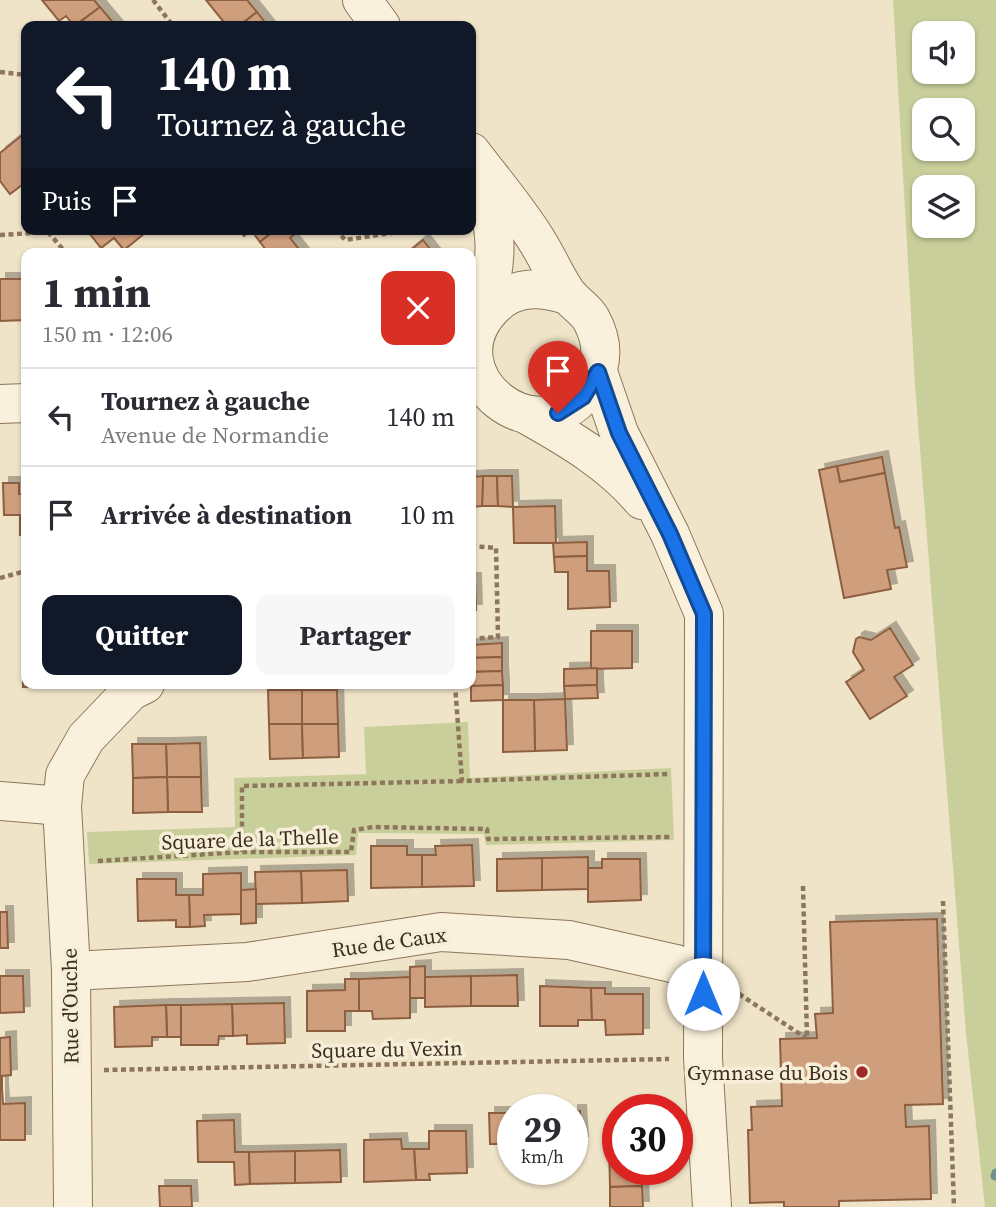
<!DOCTYPE html>
<html lang="fr">
<meta charset="utf-8">
<style>
body{margin:0;font-family:"Source Serif 4",serif;background:#f7f7f7;color:#2b2b33;height:100vh;display:flex;flex-direction:column;font-size:26px;white-space:nowrap}
*{box-sizing:border-box;margin:0}
p{font-size:23px;color:#7c7c81}
.icon{flex:none;width:38px;height:38px;fill:none;stroke:currentColor;stroke-width:2;stroke-linecap:round;stroke-linejoin:round}
.map{position:relative;flex:1;overflow:hidden}
.side{position:absolute;left:21px;top:248px;width:455px;height:441px;display:flex;flex-direction:column;background:#fff;border-radius:14px;box-shadow:0 2px 5px #0004}
.side>*{flex:none}
.banner{position:absolute;left:21px;top:21px;width:455px;height:214px;border-radius:14px;box-shadow:0 2px 5px #0004;background:#111827;color:#fff;overflow:hidden}
.buttons{position:absolute;left:912px;top:21px;display:grid;gap:14px}
.buttons a{display:grid;place-items:center;width:63px;height:63px;border-radius:14px;background:#fff;box-shadow:0 2px 5px #0004;font-size:35px}
.speed{position:absolute;left:497px;top:1094px;display:flex;gap:14px;font-size:35px;font-weight:700;text-align:center}
.speed>*{display:grid;place-content:center;width:91px;height:91px;border-radius:50%;background:#fff;box-shadow:0 2px 5px #0004;line-height:1}
.speed small{font-size:18px;font-weight:400}
.speed .limit{border:10px solid #d22;background:#fff;color:#111}
.pin{position:absolute;display:grid;place-items:center;width:60px;height:60px;color:#fff;margin:-72px -30px;border-radius:50% 50% 50% 0;rotate:-45deg;box-shadow:0 0 7px #0007}
.pin .icon{rotate:45deg}
.me{position:absolute;width:77px;margin:-38px;rotate:0deg;stroke-linejoin:round;filter:drop-shadow(0 0 5px #0008)}
.turn{display:flex;align-items:center;gap:24px;height:147px;padding:0 21px;font-size:32px}
.turn .icon{width:91px;height:91px;stroke-width:2.5}
.turn b{display:block;font-size:49px;line-height:60px}
.then{display:flex;align-items:center;height:66px;padding:0 21px;background:#0003;gap:14px;font-size:26px}
.round{display:grid;place-items:center;flex:none;width:74px;height:74px;border-radius:14px;background:#f7f7f7}
.headline{display:flex;align-items:center;justify-content:space-between;height:119px;padding:0 21px}
h1{font-size:42px;font-weight:700;line-height:52px}
.primary-button{display:flex;gap:14px;margin-top:auto;padding:14px 21px}
.primary-button a{flex:1;height:80px;border-radius:14px;background:#111827;color:#fff;font-size:28px;font-weight:700;line-height:80px;text-align:center}
.primary-button a+a{background:#f7f7f7;color:#2b2b33}
ul{padding:0;list-style:none}
li{display:flex;align-items:center;gap:21px;height:98px;padding:0 21px;border-top:2px solid #e1e1e2}
li div{flex:1}
li b{display:block;font-size:26px}
li em{font-style:normal}
.map>svg:first-child{display:block}
</style>
<div class="map">
<svg width="996" height="1207" viewBox="0 0 996 1207">
<defs>
<filter id="shadow"><feDropShadow dx="6" dy="-6" stdDeviation="0" flood-color="#0004"/></filter>
</defs>
<rect width="100%" height="100%" fill="#f0e4c8"/>
<g fill="#c9cf9b" fill-rule="evenodd">
<path d="M893 0H996V1207H985L966 1033 915 385ZM924 33H962V72H924ZM924 110H962V149H924ZM924 187H962V226H924Z"/>
<polygon points="468,722 470,778 671,768 674,840 486,845 484,834 358,833 356,855 89,864 87,832 235,827 234,778 366,774 364,727"/>
</g>
<g fill="none" stroke-linecap="round" stroke-linejoin="round">
<polyline stroke="#6f938a" stroke-width="9" points="995,1176 996,1173"/>
</g>
<g fill="#cf9f7d" stroke="#8d5f41" stroke-width="2" filter="url(#shadow)">
<polygon points="42,0 94,0 100,7 74,26 66,16 59,21"/>
<polygon points="206,0 247,0 257,12 239,26 227,26"/>
<polygon points="100,7 116,26 75,26"/>
<polygon points="257,12 268,26 239,26"/>
<polygon points="26,132 26,182 10,194 0,181 0,153"/>
<polygon points="86,229 150,229 124,250 114,238 101,248"/>
<polygon points="239,229 276,229 260,242 251,230 244,236"/>
<polygon points="276,229 290,229 295,234 290,238 303,254 269,254 260,242"/>
<polygon points="423,240 434,254 406,254"/>
<polygon points="0,279 26,279 26,320 0,321"/>
<polygon points="882,457 885,473 840,482 837,466"/>
<polygon points="837,466 840,482 885,473 895,528 899,527 907,567 887,570 891,589 844,598 819,470"/>
<polygon points="483,476 497,476 498,506 482,506"/>
<polygon points="483,476 482,506 471,507 471,477"/>
<polygon points="497,476 512,476 513,507 498,506"/>
<polygon points="3,483 19,483 19,494 26,493 26,535 20,535 20,515 4,515"/>
<polygon points="555,506 556,543 514,543 513,507"/>
<polygon points="587,542 587,556 554,557 553,543"/>
<polygon points="587,556 587,571 609,571 610,607 568,609 568,572 555,572 554,557"/>
<polygon points="471,579 475,579 476,610 471,610"/>
<polygon points="890,628 913,665 894,677 907,696 870,719 846,682 864,670 853,652 856,639 859,637 871,640"/>
<polygon points="591,631 632,631 632,668 591,669"/>
<polygon points="23,634 26,634 26,684 60,686 23,687"/>
<polygon points="502,643 502,657 471,658 471,645"/>
<polygon points="502,657 502,671 471,672 471,658"/>
<polygon points="597,668 597,685 564,686 564,669"/>
<polygon points="502,671 503,685 471,686 471,672"/>
<polygon points="503,685 503,700 471,701 471,686"/>
<polygon points="597,685 598,698 565,699 564,686"/>
<polygon points="268,690 302,690 302,724 269,724"/>
<polygon points="302,690 337,690 338,724 302,724"/>
<polygon points="565,699 567,750 535,751 534,700"/>
<polygon points="503,700 534,700 535,751 503,752"/>
<polygon points="269,724 302,724 303,758 270,759"/>
<polygon points="302,724 338,724 339,757 303,758"/>
<polygon points="200,743 201,777 167,777 166,744"/>
<polygon points="132,744 166,744 167,777 133,778"/>
<polygon points="167,777 201,777 202,812 168,812"/>
<polygon points="167,777 168,812 133,813 133,778"/>
<polygon points="472,845 474,886 422,887 422,855 436,855 435,846"/>
<polygon points="371,846 407,846 407,855 422,855 422,887 371,888"/>
<polygon points="588,857 588,889 542,890 542,858"/>
<polygon points="542,858 542,890 497,891 497,859"/>
<polygon points="602,859 640,859 641,900 588,902 588,868 602,868"/>
<polygon points="347,870 348,901 302,903 301,871"/>
<polygon points="301,871 302,903 256,904 255,872"/>
<polygon points="241,873 241,914 204,915 205,926 190,927 189,895 203,895 203,874"/>
<polygon points="137,879 176,879 176,895 189,895 190,927 176,927 176,920 138,921"/>
<polygon points="256,889 256,923 241,924 241,890"/>
<polygon points="0,912 7,912 8,948 0,948"/>
<polygon points="937,919 943,1104 905,1105 906,1127 929,1126 931,1199 839,1201 839,1207 784,1207 784,1202 750,1203 748,1130 752,1130 751,1107 782,1106 780,1039 817,1038 815,1014 833,1013 830,922"/>
<polygon points="425,966 425,998 410,998 410,967"/>
<polygon points="517,975 518,1006 471,1006 471,976"/>
<polygon points="0,976 23,976 24,1012 0,1013"/>
<polygon points="471,976 471,1006 425,1007 425,977"/>
<polygon points="410,977 410,1018 373,1019 372,1011 359,1011 359,979"/>
<polygon points="345,979 359,979 359,1011 345,1011 345,1031 307,1031 307,991 345,990"/>
<polygon points="540,986 591,988 592,1020 578,1020 578,1026 540,1026"/>
<polygon points="591,988 605,988 605,994 643,994 643,1034 606,1035 605,1020 592,1020"/>
<polygon points="284,1003 285,1043 247,1044 247,1035 233,1036 232,1004"/>
<polygon points="232,1004 233,1036 219,1036 218,1045 181,1045 181,1005"/>
<polygon points="166,1005 181,1005 181,1037 167,1037"/>
<polygon points="166,1005 167,1037 152,1037 152,1046 115,1047 114,1007"/>
<polygon points="10,1037 11,1075 2,1076 2,1089 0,1089 0,1038"/>
<polygon points="0,1089 2,1089 3,1104 25,1103 25,1140 0,1140"/>
<polygon points="572,1111 580,1111 582,1142 572,1142"/>
<polygon points="489,1113 513,1113 513,1144 490,1144"/>
<polygon points="234,1120 235,1152 249,1152 250,1184 235,1185 234,1162 198,1162 197,1121"/>
<polygon points="429,1131 466,1131 467,1173 429,1174 430,1180 416,1180 414,1149 429,1149"/>
<polygon points="401,1139 402,1149 414,1149 416,1180 364,1182 364,1140"/>
<polygon points="618,1142 618,1169 642,1169 642,1186 610,1187 609,1143"/>
<polygon points="340,1150 341,1182 295,1183 295,1151"/>
<polygon points="295,1151 295,1183 250,1184 249,1152"/>
<polygon points="159,1186 191,1186 192,1207 160,1207"/>
<polygon points="642,1186 643,1207 610,1207 610,1187"/>
</g>
<g fill="none" stroke-linecap="round" stroke-linejoin="round">
<defs>
<g id="minor">
<polyline points="362,0 381,26"/>
<path d="M471 152C493 181 518 210 537 241 548 258 555 276 566 292 573 303 585 308 591 319 603 341 604 362 591 384 542 465 426 373 494 306 515 285 541 287 567 295"/>
<path d="M475 178C503 227 496 263 484 315"/>
<polyline points="598,372 619,433 670,534 704,614 703,1058 712,1207"/>
<polyline points="0,404 26,403"/>
<path d="M529 416C570 439 612 464 642 500"/>
<polyline points="0,801 62,806"/>
<polyline points="71,971 247,962 441,932 569,940 676,964 703,977"/>
<polyline points="73,1207 71,971 62,806 65,775 86,738 131,691 145,684"/>
</g>
</defs>
<use href="#minor" stroke="#8d765c" stroke-width="40"/>
<g stroke="#8d765c" stroke-width="4.5" stroke-dasharray="5 3.5" stroke-linecap="butt">
<polyline points="153,0 173,26"/>
<polyline points="0,72 26,75"/>
<polyline points="336,229 345,240 419,229"/>
<polyline points="48,232 67,254"/>
<polyline points="0,235 48,232 52,229"/>
<polyline points="471,546 496,548 498,637 471,639"/>
<polyline points="0,578 26,571"/>
<polyline points="455,684 462,781 669,774"/>
<polyline points="242,852 242,786 462,781"/>
<polyline points="98,861 242,852 351,852 354,830 373,827 487,829 488,839 670,837"/>
<polyline points="803,886 807,1038"/>
<polyline points="943,901 954,1207"/>
<polyline points="739,994 806,1038"/>
<polyline points="104,1070 669,1059"/>
</g>
<use href="#minor" stroke="#faf1dc" stroke-width="38"/>
</g>
<g fill="none" stroke-linecap="round" stroke-linejoin="round">
<defs>
<polyline id="route" points="558,413 583,397 598,372 619,433 670,534 704,614 703,994"/>
</defs>
<use href="#route" stroke="#114b97" stroke-width="18"/>
<use href="#route" stroke="#1a73e8" stroke-width="12"/>
</g>
<circle fill="#9e2a2b" stroke="#f7eed8" stroke-width="2.5" cx="862" cy="1072" r="7"/>
<g text-anchor="middle" dominant-baseline="central" stroke-width="7" stroke-linejoin="round" paint-order="stroke">
<g font-size="21" fill="#3d2e20" stroke="#f7eed8">
<text transform="translate(250 839) rotate(-2)">Square de la Thelle</text>
<text transform="translate(389 942) rotate(-8)">Rue de Caux</text>
<text transform="translate(70 1006) rotate(-91)">Rue d'Ouche</text>
<text transform="translate(387 1049) rotate(-1)">Square du Vexin</text>
</g>
<g font-size="21" fill="#3d2e20" stroke="#f7eed8" text-anchor="end">
<text x="848" y="1072">Gymnase du Bois</text>
</g>
</g>
</svg>
<div class="buttons">
<a><svg class="icon" aria-label="sound" viewBox="0 0 24 24"><path d="M4 9h4l5-4v14l-5-4H4zM17 9q2 3 0 6"/></svg></a>
<a><svg class="icon" aria-label="search" viewBox="0 0 24 24"><circle cx="10" cy="10" r="6"/><path d="M15 15l6 6"/></svg></a>
<a><svg class="icon" aria-label="layers" viewBox="0 0 24 24"><path d="M12 4l9 5-9 5-9-5zM3 14l9 5 9-5"/></svg></a>
</div>
<div class="speed"><div>29<small>km/h</small></div><div class="limit">30</div></div>
<div class="pin" style="left:558px;top:413px;background:#d93025"><svg class="icon" aria-label="arrive" viewBox="0 0 24 24"><path d="M6 21V4h12l-3 4 3 4H6"/></svg></div>
<svg class="me" style="left:703px;top:994px" viewBox="-20 -20 40 40"><circle r="19" fill="#fff"/><path d="M0-13L10 11 0 6-10 11z" fill="#1a73e8"/></svg>
<div class="banner">
<div class="turn"><svg class="icon" aria-label="left" viewBox="0 0 24 24"><path d="M17 20v-9H6M10 6l-5 5 5 5"/></svg><div><b>140 m</b>Tournez à gauche</div></div>
<div class="then">Puis<svg class="icon" aria-label="arrive" viewBox="0 0 24 24"><path d="M6 21V4h12l-3 4 3 4H6"/></svg></div>
</div>
<section class="side">
<div class="headline"><div><h1>1 min</h1><p>150 m · 12:06</p></div><a class="round" style="background:#d93025;color:#fff"><svg class="icon" aria-label="close" viewBox="0 0 24 24"><path d="M6 6l12 12M18 6L6 18"/></svg></a></div>
<ul>
<li><svg class="icon" aria-label="left" viewBox="0 0 24 24"><path d="M17 20v-9H6M10 6l-5 5 5 5"/></svg><div><b>Tournez à gauche</b><p>Avenue de Normandie</p></div><em>140 m</em></li>
<li><svg class="icon" aria-label="arrive" viewBox="0 0 24 24"><path d="M6 21V4h12l-3 4 3 4H6"/></svg><div><b>Arrivée à destination</b></div><em>10 m</em></li>
</ul>
<div class="primary-button"><a>Quitter</a><a>Partager</a></div>
</section>
</div>
